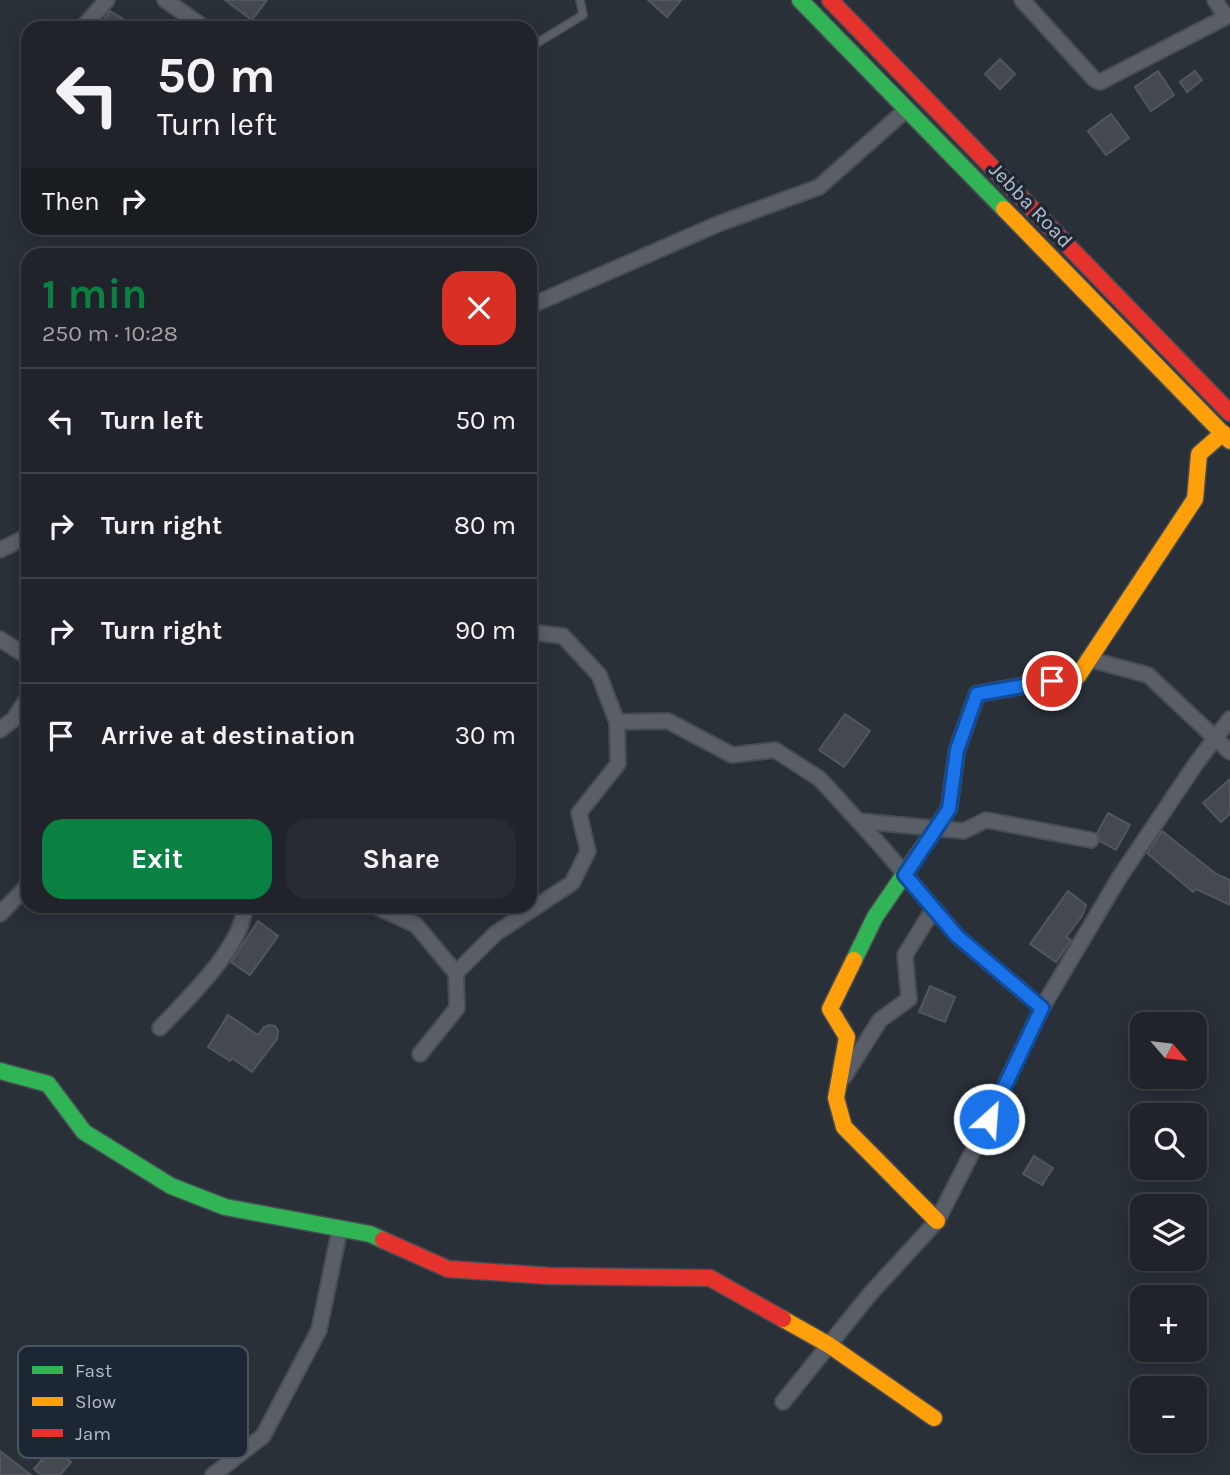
<!DOCTYPE html>
<meta charset="utf-8">
<style>
body{margin:0;font-family:Karla,sans-serif;background:#282c32;color:#f1f3f6;height:100vh;display:flex;flex-direction:column;font-size:26px;white-space:nowrap}
*{box-sizing:border-box;margin:0}
p{font-size:23px;color:#a2a4a8}
.icon{flex:none;width:38px;height:38px;fill:none;stroke:currentColor;stroke-width:2;stroke-linecap:round;stroke-linejoin:round}
.map{position:relative;flex:1;overflow:hidden}
.side{position:absolute;left:21px;top:248px;width:516px;height:665px;display:flex;flex-direction:column;background:#20242a;border-radius:21px;box-shadow:0 4px 18px #0003,0 0 0 2px #3d4147}
.side>*{flex:none}
.hud{position:absolute;left:21px;top:21px;width:516px;height:214px;border-radius:21px;box-shadow:0 4px 18px #0003,0 0 0 2px #3d4147;background:#20242a;color:#f1f3f6;overflow:hidden}
.needle{width:46px;rotate:118deg}
.controls{position:absolute;left:1130px;top:1012px;display:grid;gap:14px}
.controls a{display:grid;place-items:center;width:77px;height:77px;border-radius:14px;background:#20242a;box-shadow:0 4px 18px #0003,0 0 0 2px #3d4147;font-size:35px}
.pin{position:absolute;display:grid;place-items:center;width:60px;height:60px;color:#fff;margin:-30px;border:4px solid #fff;border-radius:50%;box-shadow:0 2px 7px #0007}
.me{position:absolute;width:77px;margin:-38px;rotate:26deg;stroke-linejoin:round;filter:drop-shadow(0 0 5px #0008)}
.turn{display:flex;align-items:center;gap:24px;height:147px;padding:0 21px;font-size:32px}
.turn .icon{width:91px;height:91px;stroke-width:2.5}
.turn b{display:block;font-size:49px;line-height:60px}
.then{display:flex;align-items:center;height:66px;padding:0 21px;background:#0003;gap:14px;font-size:26px}
.round{display:grid;place-items:center;flex:none;width:74px;height:74px;border-radius:21px;background:#282c32}
.overview{display:flex;align-items:center;justify-content:space-between;height:119px;padding:0 21px}
h1{font-size:42px;font-weight:700;line-height:52px;color:#0b8043}
.button{display:flex;gap:14px;margin-top:auto;padding:14px 21px}
.button a{flex:1;height:80px;border-radius:21px;background:#0b8043;color:#fff;font-size:28px;font-weight:700;line-height:80px;text-align:center}
.button a+a{background:#282c32;color:#f1f3f6}
ul{padding:0;list-style:none}
li{display:flex;align-items:center;gap:21px;height:105px;padding:0 21px;border-top:2px solid #3d4147}
li div{flex:1}
li b{display:block;font-size:26px}
li em{font-style:normal}
.map>svg:first-child{display:block}
</style>
<div class="map">
<svg width="1230" height="1475" viewBox="0 0 1230 1475">
<rect width="100%" height="100%" fill="#2a3038"/>
<g fill="#444950" stroke="#52575f" stroke-width="2">
<polygon points="225,0 267,0 252,20"/>
<polygon points="648,0 681,0 667,17"/>
<polygon points="110,11 138,28 98,28"/>
<polygon points="1000,59 1015,74 1000,89 985,74"/>
<polygon points="1158,71 1174,95 1151,111 1135,87"/>
<polygon points="1195,71 1202,80 1187,92 1180,82"/>
<polygon points="1111,114 1129,138 1106,155 1088,131"/>
<polygon points="845,714 870,731 844,767 819,750"/>
<polygon points="1230,779 1230,814 1221,822 1203,803"/>
<polygon points="1108,813 1130,825 1116,850 1100,841 1097,833"/>
<polygon points="1162,831 1216,874 1230,880 1230,905 1196,889 1193,892 1147,853"/>
<polygon points="1068,891 1086,905 1082,916 1066,937 1071,940 1056,962 1030,944"/>
<polygon points="258,921 278,936 250,975 231,962"/>
<polygon points="930,986 955,997 945,1022 919,1012"/>
<polygon points="228,1015 258,1035 264,1027 269,1025 275,1026 278,1031 277,1039 252,1072 232,1058 230,1061 208,1047"/>
<polygon points="1034,1156 1053,1168 1042,1185 1023,1174"/>
<polygon points="53,1447 71,1462 60,1475 41,1475 34,1469"/>
<polygon points="0,1451 31,1475 0,1475"/>
</g>
<g fill="none" stroke-linecap="round" stroke-linejoin="round">
<defs>
<polyline id="lane" points="530,51 537,43 583,15 580,0"/>
<g id="street">
<polyline points="165,0 205,28"/>
<polyline points="1022,0 1094,79 1100,82 1230,15"/>
<polyline points="1215,0 1226,17"/>
<polyline points="82,28 107,0"/>
<polyline points="530,306 718,224 819,187 907,109"/>
<polyline points="0,550 28,536"/>
<polyline points="530,632 563,636 599,675 617,722"/>
<polyline points="0,639 28,657"/>
<polyline points="1088,659 1148,675 1230,752"/>
<polyline points="0,730 14,719 28,697"/>
<polyline points="859,821 964,831 986,820 1091,840"/>
<polyline points="375,906 416,925 456,973 457,1008 420,1054"/>
<polyline points="0,914 28,885"/>
<polyline points="456,973 496,933 572,883 588,851 579,813 618,764 617,722 668,721 732,755 775,750 820,779 881,846 957,936 1042,1008"/>
<path d="M160 1028C188 998 242 948 245 906"/>
<polyline points="844,1077 880,1020 909,999 905,955 934,908"/>
<polyline points="783,1402 870,1294 937,1221 978,1141 1042,1008 1119,878 1195,765 1230,719"/>
<polyline points="213,1475 263,1436 319,1330 340,1228"/>
</g>
<g id="fast">
<polyline points="800,0 1004,209"/>
<polyline points="854,960 875,917 949,809 957,750 977,694 999,690"/>
<polyline points="0,1071 48,1084 84,1132 171,1186 225,1207 370,1234 383,1240"/>
</g>
<g id="slow">
<polyline points="1004,209 1230,441"/>
<polyline points="999,690 1078,676 1195,499 1199,454 1223,433"/>
<polyline points="854,960 830,1009 847,1037 836,1098 844,1127 937,1221"/>
<polyline points="783,1319 829,1345 934,1418"/>
</g>
<g id="jam">
<polyline points="830,0 1230,413"/>
<polyline points="383,1240 448,1269 550,1276 710,1278 783,1319"/>
</g>
</defs>
<use href="#lane" stroke="#484c53" stroke-width="10"/>
<use href="#street" stroke="#484c53" stroke-width="18"/>
<use href="#fast" stroke="#484c53" stroke-width="19"/>
<use href="#slow" stroke="#484c53" stroke-width="19"/>
<use href="#jam" stroke="#484c53" stroke-width="19"/>
<use href="#lane" stroke="#5a5e66" stroke-width="7"/>
<use href="#street" stroke="#5a5e66" stroke-width="14"/>
<use href="#fast" stroke="#30b455" stroke-width="16"/>
<use href="#slow" stroke="#ff9f0a" stroke-width="16"/>
<use href="#jam" stroke="#e5322d" stroke-width="16"/>
</g>
<g fill="none" stroke-linecap="round" stroke-linejoin="round">
<defs>
<polyline id="route" points="989,1119 1042,1008 957,936 905,875 949,809 957,750 977,694 1052,681"/>
</defs>
<use href="#route" stroke="#114b97" stroke-width="18"/>
<use href="#route" stroke="#1a73e8" stroke-width="12"/>
</g>
<g text-anchor="middle" dominant-baseline="central" stroke-width="7" stroke-linejoin="round" paint-order="stroke">
<g font-size="21" fill="#b4bcc9" stroke="#1d2633">
<text transform="translate(1031 205) rotate(46)">Jebba Road</text>
</g>
</g>
<rect x="18" y="1346" width="230" height="112" rx="10" fill="#1d2633" stroke="#4a5360" stroke-width="2"/>
<rect x="32" y="1366" width="31" height="8" fill="#30b455"/>
<rect x="32" y="1397" width="31" height="9" fill="#ff9f0a"/>
<rect x="32" y="1429" width="31" height="8" fill="#e5322d"/>
<g font-size="19" fill="#b4bcc9">
<text x="75" y="1377">Fast</text>
<text x="75" y="1408">Slow</text>
<text x="75" y="1440">Jam</text>
</g>
</svg>
<div class="controls">
<a><svg class="needle" viewBox="-14 -14 28 28"><path d="M0-13l5 13h-10z" fill="#e53935"/><path d="M0 13l5-13h-10z" fill="#a2a4a8"/></svg></a>
<a><svg class="icon" aria-label="search" viewBox="0 0 24 24"><circle cx="10" cy="10" r="6"/><path d="M15 15l6 6"/></svg></a>
<a><svg class="icon" aria-label="layers" viewBox="0 0 24 24"><path d="M12 4l9 5-9 5-9-5zM3 14l9 5 9-5"/></svg></a>
<a>+</a>
<a>−</a>
</div>
<div class="pin" style="left:1052px;top:681px;background:#d93025"><svg class="icon" aria-label="arrive" viewBox="0 0 24 24"><path d="M6 21V4h12l-3 4 3 4H6"/></svg></div>
<svg class="me" style="left:989px;top:1119px" viewBox="-20 -20 40 40"><circle r="17" fill="#1a73e8" stroke="#fff" stroke-width="3"/><path d="M0-11L8 9 0 5-8 9z" fill="#fff"/></svg>
<div class="hud">
<div class="turn"><svg class="icon" aria-label="left" viewBox="0 0 24 24"><path d="M17 20v-9H6M10 6l-5 5 5 5"/></svg><div><b>50 m</b>Turn left</div></div>
<div class="then">Then<svg class="icon" aria-label="right" viewBox="0 0 24 24"><path d="M7 20v-9h11M14 6l5 5-5 5"/></svg></div>
</div>
<section class="side">
<div class="overview"><div><h1>1 min</h1><p>250 m · 10:28</p></div><a class="round" style="background:#d93025;color:#fff"><svg class="icon" aria-label="close" viewBox="0 0 24 24"><path d="M6 6l12 12M18 6L6 18"/></svg></a></div>
<ul>
<li><svg class="icon" aria-label="left" viewBox="0 0 24 24"><path d="M17 20v-9H6M10 6l-5 5 5 5"/></svg><div><b>Turn left</b></div><em>50 m</em></li>
<li><svg class="icon" aria-label="right" viewBox="0 0 24 24"><path d="M7 20v-9h11M14 6l5 5-5 5"/></svg><div><b>Turn right</b></div><em>80 m</em></li>
<li><svg class="icon" aria-label="right" viewBox="0 0 24 24"><path d="M7 20v-9h11M14 6l5 5-5 5"/></svg><div><b>Turn right</b></div><em>90 m</em></li>
<li><svg class="icon" aria-label="arrive" viewBox="0 0 24 24"><path d="M6 21V4h12l-3 4 3 4H6"/></svg><div><b>Arrive at destination</b></div><em>30 m</em></li>
</ul>
<div class="button"><a>Exit</a><a>Share</a></div>
</section>
</div>
